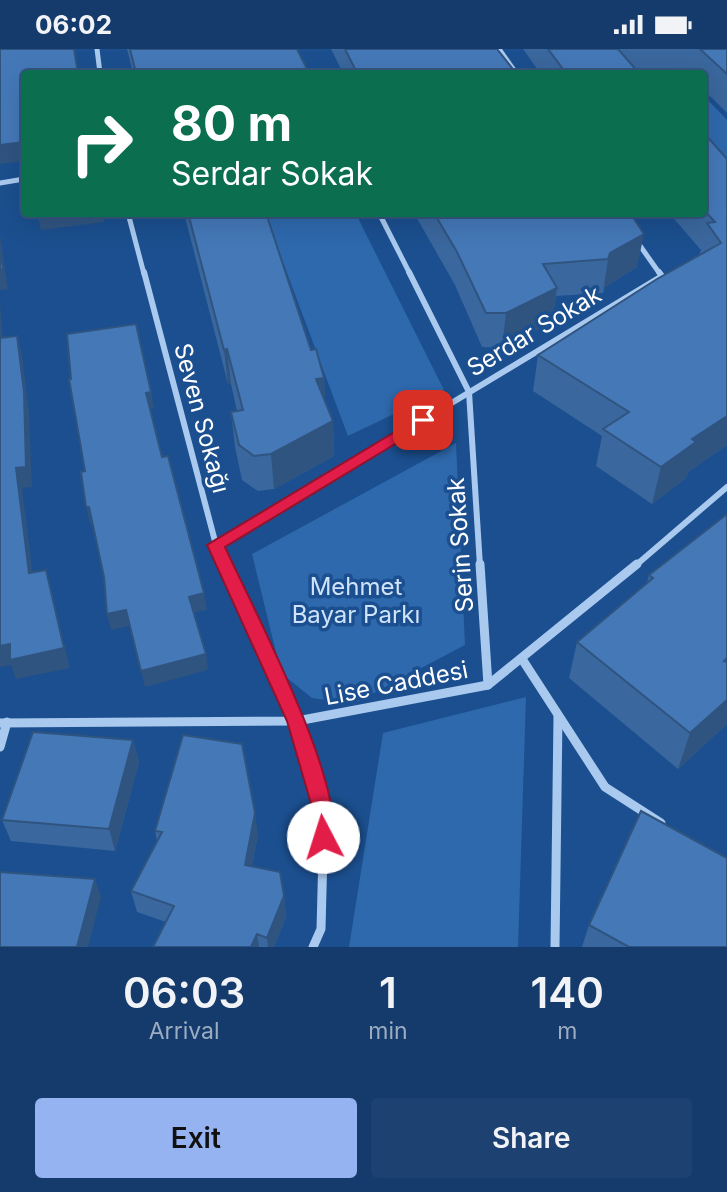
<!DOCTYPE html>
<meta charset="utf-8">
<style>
body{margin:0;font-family:Inter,sans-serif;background:#1d4271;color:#f1f3f6;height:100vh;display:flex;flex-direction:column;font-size:26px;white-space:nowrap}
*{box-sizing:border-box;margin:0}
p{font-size:23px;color:#9dadc1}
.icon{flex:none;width:38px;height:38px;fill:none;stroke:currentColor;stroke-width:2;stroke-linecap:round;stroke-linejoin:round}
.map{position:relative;height:898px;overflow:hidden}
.sheet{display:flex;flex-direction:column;background:#143b6b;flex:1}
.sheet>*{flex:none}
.top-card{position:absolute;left:21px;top:21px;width:686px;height:147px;border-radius:7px;box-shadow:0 7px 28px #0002,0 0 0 2px #33557e;background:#0b6e4f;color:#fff;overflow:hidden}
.pin{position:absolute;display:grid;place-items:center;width:60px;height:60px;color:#fff;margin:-30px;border-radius:14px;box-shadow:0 4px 10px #0006}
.me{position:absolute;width:77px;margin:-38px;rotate:355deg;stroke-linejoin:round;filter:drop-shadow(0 0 5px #0008)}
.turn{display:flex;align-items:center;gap:24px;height:147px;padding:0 35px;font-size:32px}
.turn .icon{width:91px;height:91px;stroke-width:2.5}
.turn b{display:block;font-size:49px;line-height:60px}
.eta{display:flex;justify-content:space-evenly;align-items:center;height:119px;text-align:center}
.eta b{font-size:42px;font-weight:600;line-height:49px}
.primary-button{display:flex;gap:14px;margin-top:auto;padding:14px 35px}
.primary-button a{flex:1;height:80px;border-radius:7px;background:#95b2f1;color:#111;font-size:28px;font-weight:600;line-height:80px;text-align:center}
.primary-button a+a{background:#1d4271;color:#f1f3f6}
.status{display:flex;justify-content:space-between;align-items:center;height:49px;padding:0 35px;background:#143b6b;direction:ltr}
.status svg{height:19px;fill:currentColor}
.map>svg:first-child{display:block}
</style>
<div class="status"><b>06:02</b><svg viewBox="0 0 49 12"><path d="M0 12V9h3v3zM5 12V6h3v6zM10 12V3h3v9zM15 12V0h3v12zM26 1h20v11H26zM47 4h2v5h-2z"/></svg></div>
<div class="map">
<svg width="727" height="898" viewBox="0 0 727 898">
<rect width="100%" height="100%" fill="#1b4f8f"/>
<g fill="#2e69ad">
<polygon points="704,47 727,71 727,132 704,108"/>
<polygon points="265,165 356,165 444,341 348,387"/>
<polygon points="456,394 465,596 353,655 312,649 281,624 252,505"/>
<polygon points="526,648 518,898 349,898 383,684"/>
</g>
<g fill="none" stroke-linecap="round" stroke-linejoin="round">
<g stroke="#a9c9ee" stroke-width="5">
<polyline points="97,0 100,24"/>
<polyline points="499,0 516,24"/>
<polyline points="0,134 24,130"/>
<polyline points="128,164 144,225"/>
<polyline points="379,164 410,225"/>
<polyline points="636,191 660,225"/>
</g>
<g stroke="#a9c9ee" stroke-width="6">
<polyline points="144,223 216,496 226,517"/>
<polyline points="409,223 469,343 480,517"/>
<polyline points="216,496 662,227 659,223"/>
<polyline points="635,517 727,438"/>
</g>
<g stroke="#a9c9ee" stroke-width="9">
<polyline points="225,515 297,672 324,765 321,880 313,898"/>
<polyline points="480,515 488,636"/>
<polyline points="522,610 605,738 661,774"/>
<polyline points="0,674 297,672 488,636 637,515"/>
<polyline points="0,698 7,673"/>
<polyline points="555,898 558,667"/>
</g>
</g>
<g fill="#3a679d">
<polygon points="127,0 297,0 309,24 133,24"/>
<polygon points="331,0 497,0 516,24 343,24"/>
<polygon points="523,0 727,0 727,64 704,41 704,24 540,24"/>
<polygon points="704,84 727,110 727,396 688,423 686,429 652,455 596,417 602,387 533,342 538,306 699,206 701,201 669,164 704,164"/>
<polygon points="184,164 266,164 311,301 324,329 325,353 333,372 334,407 274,440 258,442 242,431 235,398 231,363 237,362 231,335 228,335"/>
<polygon points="414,164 630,164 637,218 605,238 603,244 556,247 552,273 502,299 482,298 455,236"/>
<polygon points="727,465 727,675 678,720 569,629 577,593 647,534 649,526"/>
<polygon points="133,691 139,713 115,802 11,792 2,771"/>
<polygon points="155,782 258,786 252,817 284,847 286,868 274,898 153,898 166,873 137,863 131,842 157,792"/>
<polygon points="589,876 727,898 582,898"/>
</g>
<g fill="#305480">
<polygon points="24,93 24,112 0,115 0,96"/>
<polygon points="37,164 103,164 104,173 41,181"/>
<polygon points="644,185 637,218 605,238 603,244 608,210 610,204"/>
<polygon points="0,186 8,240 0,241"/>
<polygon points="557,239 552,273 502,299 506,264"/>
<polygon points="0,254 4,309 0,293"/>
<polygon points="17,287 22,306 29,363 32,438 22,439 35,544 29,524 16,419"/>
<polygon points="227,300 231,335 228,335 224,301"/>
<polygon points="324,329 326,363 316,330"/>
<polygon points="151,343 154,359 149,360 146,344"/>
<polygon points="727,367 727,396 688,423 686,429 652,455 661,418 692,390"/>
<polygon points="333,372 334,407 274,440 271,405"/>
<polygon points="86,458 89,458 93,474 90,475"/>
<polygon points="46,521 70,619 16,630 11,616 0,618 0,597"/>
<polygon points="204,544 207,561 191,564 189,548"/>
<polygon points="126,561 129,577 111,581 107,565"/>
<polygon points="206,605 208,621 145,638 141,622"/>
<polygon points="727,651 727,675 678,720 690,684"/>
<polygon points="133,691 139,713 115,802 109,780"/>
<polygon points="255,764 258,786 248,837 245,816"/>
<polygon points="95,830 101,848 88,898 77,898"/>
<polygon points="284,847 286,868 274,898 268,898 267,889"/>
<polygon points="257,885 259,898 251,898"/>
</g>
<g fill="#4478b7" stroke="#305480" stroke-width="2">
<polygon points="0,0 74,0 78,24 24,24 24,93 0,96"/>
<polygon points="130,0 297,0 309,24 136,24"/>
<polygon points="345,0 497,0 516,24 357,24"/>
<polygon points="548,0 618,0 639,24 566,24"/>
<polygon points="700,0 727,0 727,25"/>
<polygon points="704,84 727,110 727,367 692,390 696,393 661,418 603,380 629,363 538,306 657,230 721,194 707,174 715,173 704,161"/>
<polygon points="188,164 266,164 311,301 316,300 324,329 316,330 333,372 271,405 254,407 239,396 231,363 243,361 227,300 224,301"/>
<polygon points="434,164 630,164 644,185 610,204 608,210 543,215 557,239 506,264 486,264 457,203"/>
<polygon points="0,200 3,220 0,221"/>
<polygon points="136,275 151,343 146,344 162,408 168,407 204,544 189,548 206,605 141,622 126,561 107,565 104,528 89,458 86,458 81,423 85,422 69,330 71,330 67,285"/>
<polygon points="17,287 24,343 26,418 16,419 29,524 46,521 64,599 10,611 10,595 0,597 0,289"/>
<polygon points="727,465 727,609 724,612 727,613 727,651 690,684 577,593 653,529 649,526"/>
<polygon points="33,683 133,691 109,780 2,771"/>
<polygon points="183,686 242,695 255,764 245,816 280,823 284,847 267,889 257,885 251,898 153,898 174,857 131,842 162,783 155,782"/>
<polygon points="641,762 727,809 727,898 629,898 589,876"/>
<polygon points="0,823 95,830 77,898 0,898"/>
</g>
<path fill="#e11d48" stroke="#92132f" stroke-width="2" d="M423 366 430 371 428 375 225 498C249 551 352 746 330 794L323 797 316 794 313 788 314 765 287 672 207 496Z"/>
<g text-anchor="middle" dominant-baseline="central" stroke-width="7" stroke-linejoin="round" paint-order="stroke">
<g font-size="24" fill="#fff" stroke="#1b4f8f">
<text transform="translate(534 282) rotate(-31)">Serdar Sokak</text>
<text transform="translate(202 369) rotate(75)">Seven Sokağı</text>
<text transform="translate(460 496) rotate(-94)">Serin Sokak</text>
<text transform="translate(396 634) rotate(-11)">Lise Caddesi</text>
</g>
<g font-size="24" fill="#cfe3fa" stroke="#1b4f8f">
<text x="356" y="537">Mehmet<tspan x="356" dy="28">Bayar Parkı</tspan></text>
</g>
</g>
</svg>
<div class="pin" style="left:423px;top:371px;background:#d93025"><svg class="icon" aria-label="arrive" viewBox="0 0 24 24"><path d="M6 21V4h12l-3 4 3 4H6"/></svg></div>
<svg class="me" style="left:323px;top:788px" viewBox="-20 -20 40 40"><circle r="19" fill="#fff"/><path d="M0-13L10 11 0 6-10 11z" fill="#e11d48"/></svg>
<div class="top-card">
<div class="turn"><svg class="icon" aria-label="right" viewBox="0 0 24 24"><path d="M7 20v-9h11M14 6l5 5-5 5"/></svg><div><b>80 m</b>Serdar Sokak</div></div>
</div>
</div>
<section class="sheet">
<div class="eta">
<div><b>06:03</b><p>Arrival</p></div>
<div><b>1</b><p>min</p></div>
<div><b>140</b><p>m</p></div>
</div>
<div class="primary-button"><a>Exit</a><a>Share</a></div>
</section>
